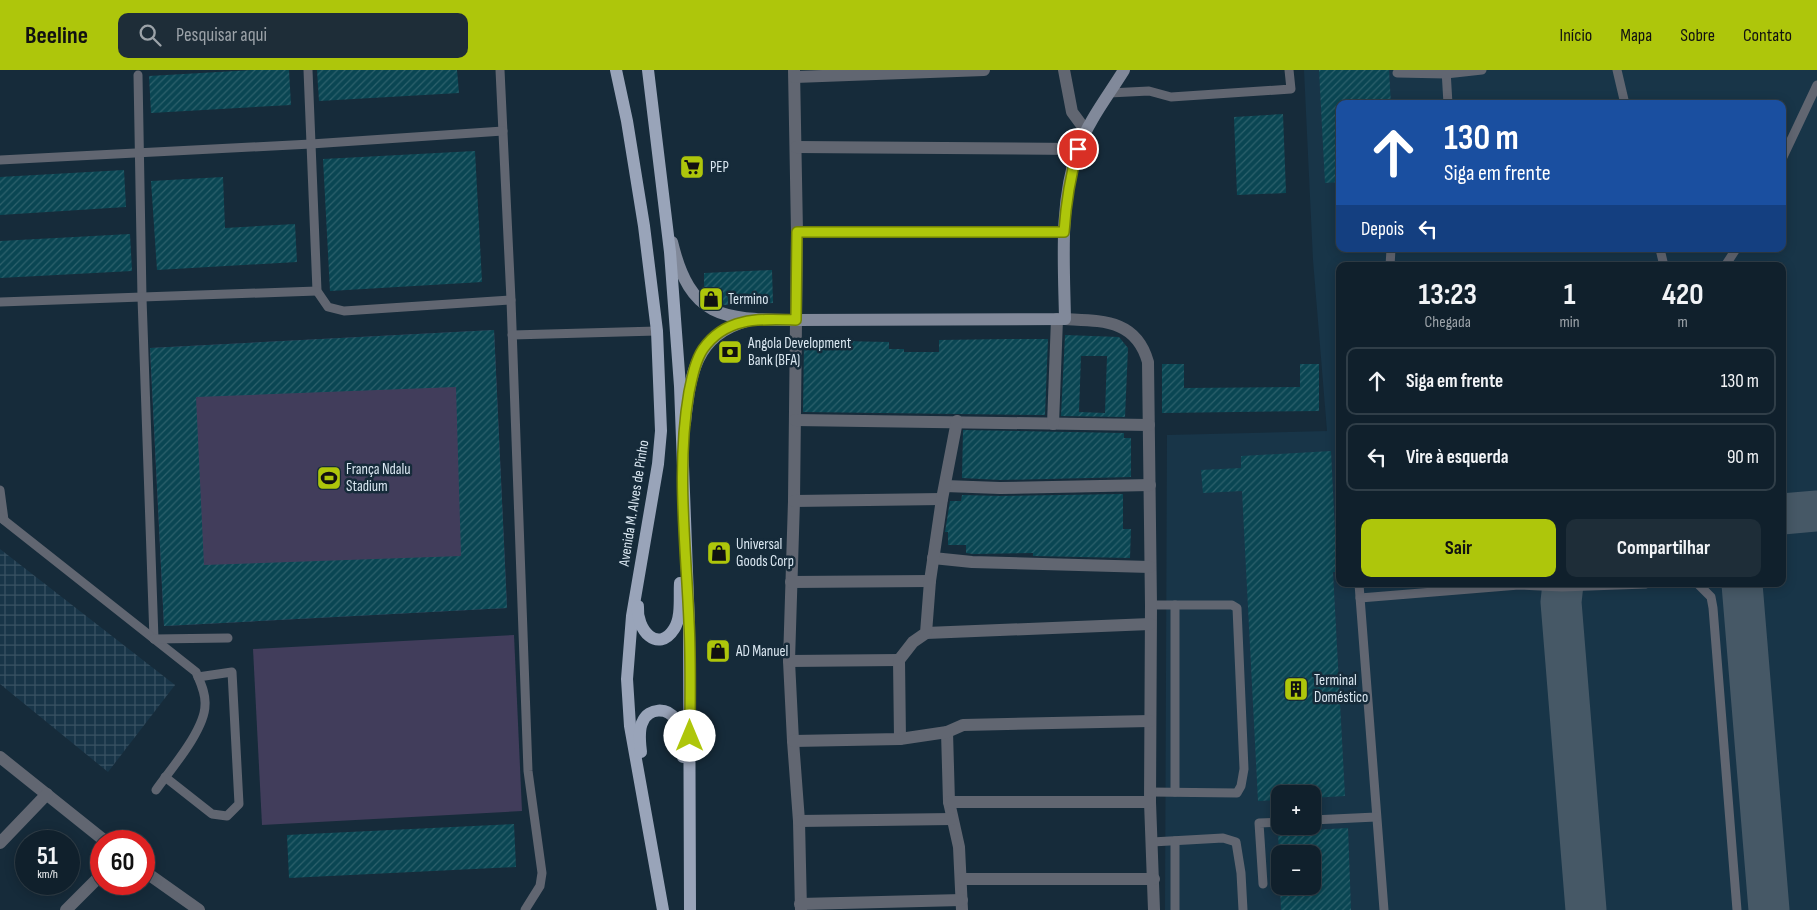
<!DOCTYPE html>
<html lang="pt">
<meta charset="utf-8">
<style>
body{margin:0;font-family:"Sofia Sans Condensed",sans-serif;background:#1e2d38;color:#f1f3f6;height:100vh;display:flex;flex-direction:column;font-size:19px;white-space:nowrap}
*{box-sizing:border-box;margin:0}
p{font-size:16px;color:#9ca3a9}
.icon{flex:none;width:28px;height:28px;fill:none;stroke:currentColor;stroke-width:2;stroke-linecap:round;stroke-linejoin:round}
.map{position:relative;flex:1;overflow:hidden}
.side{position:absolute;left:1336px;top:192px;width:450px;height:325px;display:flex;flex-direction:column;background:#10202c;border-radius:10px;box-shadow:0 2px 12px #0003,0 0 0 1px #303e48}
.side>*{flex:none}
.hud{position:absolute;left:1336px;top:30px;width:450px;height:152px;border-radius:10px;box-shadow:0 2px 12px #0003,0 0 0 1px #303e48;background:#1a4fa0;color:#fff;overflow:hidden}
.tools{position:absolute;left:1271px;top:715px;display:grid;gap:10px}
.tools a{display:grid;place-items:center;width:50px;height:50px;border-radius:10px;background:#10202c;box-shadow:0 2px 12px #0003,0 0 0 1px #303e48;font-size:25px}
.speed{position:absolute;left:15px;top:760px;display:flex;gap:10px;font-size:25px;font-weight:700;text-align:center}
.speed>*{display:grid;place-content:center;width:65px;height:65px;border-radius:50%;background:#10202c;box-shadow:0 2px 12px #0003,0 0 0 1px #303e48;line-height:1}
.speed small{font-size:12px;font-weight:400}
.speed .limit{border:8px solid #d22;background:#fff;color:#111}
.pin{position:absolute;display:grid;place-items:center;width:42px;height:42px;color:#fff;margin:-21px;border:2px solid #fff;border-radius:50%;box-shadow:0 1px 5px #0007}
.me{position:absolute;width:55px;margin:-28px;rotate:0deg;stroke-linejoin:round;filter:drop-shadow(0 0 4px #0008)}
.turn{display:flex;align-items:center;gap:18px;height:105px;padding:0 25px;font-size:22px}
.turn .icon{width:65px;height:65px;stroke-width:2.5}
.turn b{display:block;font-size:35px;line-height:42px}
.then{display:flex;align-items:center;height:48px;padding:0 25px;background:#0003;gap:10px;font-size:19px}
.eta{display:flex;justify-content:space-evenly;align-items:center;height:85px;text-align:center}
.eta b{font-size:30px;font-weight:700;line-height:35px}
.primary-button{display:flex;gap:10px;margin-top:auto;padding:10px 25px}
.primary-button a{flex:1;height:58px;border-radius:10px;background:#aec60b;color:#111;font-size:20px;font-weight:700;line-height:58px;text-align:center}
.primary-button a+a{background:#1e2d38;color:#f1f3f6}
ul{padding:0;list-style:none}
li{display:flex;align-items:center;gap:15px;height:68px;margin:0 10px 8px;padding:0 15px;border:2px solid #303e48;border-radius:10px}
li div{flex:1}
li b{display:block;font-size:19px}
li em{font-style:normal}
header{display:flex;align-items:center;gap:30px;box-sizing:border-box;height:70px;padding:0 25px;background:#aec60b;color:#111}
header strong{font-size:24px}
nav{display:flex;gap:28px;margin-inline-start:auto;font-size:18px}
.search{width:350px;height:45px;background:#1e2d38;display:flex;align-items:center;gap:12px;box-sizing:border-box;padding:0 18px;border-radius:10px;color:#9ca3a9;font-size:19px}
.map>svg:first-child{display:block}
</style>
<header>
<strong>Beeline</strong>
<div class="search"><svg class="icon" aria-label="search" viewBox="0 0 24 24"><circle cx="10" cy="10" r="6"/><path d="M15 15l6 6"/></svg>Pesquisar aqui</div>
<nav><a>Início</a><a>Mapa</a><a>Sobre</a><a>Contato</a></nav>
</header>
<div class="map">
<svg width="1817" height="840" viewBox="0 0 1817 840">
<defs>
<pattern id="industrial-grid" width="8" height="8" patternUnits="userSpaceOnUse" patternTransform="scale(1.25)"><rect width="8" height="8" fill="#183548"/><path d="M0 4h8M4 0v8" fill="none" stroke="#395263"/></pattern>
<pattern id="building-hatch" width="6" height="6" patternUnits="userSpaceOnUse" patternTransform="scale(1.25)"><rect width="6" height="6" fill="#0a4653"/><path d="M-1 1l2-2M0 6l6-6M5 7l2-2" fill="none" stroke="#2d616c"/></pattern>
</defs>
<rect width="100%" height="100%" fill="#162b3a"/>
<path fill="#183548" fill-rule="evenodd" d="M1304 0H1817V840H1165L1167 365 1327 361 1313 190ZM1340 34H1782V179H1340ZM1340 196H1782V514H1340ZM1280 724H1312V756H1280ZM1280 784H1312V816H1280Z"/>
<polygon fill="url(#industrial-grid)" points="0,479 175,615 108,702 0,614"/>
<g fill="#413d5b">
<polygon points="494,260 507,538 164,556 150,278"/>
<polygon points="514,565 522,741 262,755 253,579"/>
</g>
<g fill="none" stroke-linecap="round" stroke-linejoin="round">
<g stroke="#465866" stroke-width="41">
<polyline points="1782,444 1817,441"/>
<polyline points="1563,514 1561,532 1586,840"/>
<polyline points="1742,514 1769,840"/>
</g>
</g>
<g fill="url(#building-hatch)" fill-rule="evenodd">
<polygon points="253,0 289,0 291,35 151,43 149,6"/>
<polygon points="317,0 457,0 459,23 319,31"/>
<polygon points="1319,0 1389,0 1391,34 1340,34 1340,112 1325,113"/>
<polygon points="1283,44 1286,123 1237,125 1234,47"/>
<polygon points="475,81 482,212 330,221 323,89"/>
<polygon points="124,100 126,137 0,145 0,107"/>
<polygon points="223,107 225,158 295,154 297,192 157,200 151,111"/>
<polygon points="130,164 132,201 0,208 0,171"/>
<polygon points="772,200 773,233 724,235 707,226 704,217 704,203"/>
<path d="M494 260 507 538 164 556 150 278ZM456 317 461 486 204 495 196 327Z"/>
<path d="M1065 265 1119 267 1128 278 1125 347 1061 346ZM1081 286H1107L1105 343 1079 342Z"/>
<polygon points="1008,269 1048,269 1045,345 803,342 804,274 840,271 889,272 889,279 904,279 904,282 939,282 939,270"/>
<polygon points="1162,294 1184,294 1184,318 1300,317 1300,294 1319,294 1319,341 1162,343"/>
<polygon points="963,360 1124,363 1124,368 1131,368 1131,407 1000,410 962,408"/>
<polygon points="1331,381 1337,502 1333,502 1345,726 1312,728 1312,724 1280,724 1280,730 1258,731 1242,421 1203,423 1201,400 1241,398 1241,386"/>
<polygon points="1123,424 1123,459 1131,459 1130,488 1033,486 1033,483 973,484 966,483 966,475 948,475 948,462 945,462 950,431 961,431 962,425 1000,426"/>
<polygon points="514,754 516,797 289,808 287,765"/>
<polygon points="1348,758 1351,840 1281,840 1280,816 1312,816 1312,784 1279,784 1278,762"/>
</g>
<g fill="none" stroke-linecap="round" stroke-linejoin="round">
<g stroke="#616671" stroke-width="9">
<polyline points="308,0 317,221 328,237 344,241 511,230"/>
<polyline points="500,0 511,230 528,701 542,803 540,816 525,840"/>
<polyline points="1446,0 1448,34"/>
<polyline points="1617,0 1625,34"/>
<polyline points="1397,3 1446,4 1482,0"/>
<polyline points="138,5 142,228 154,569"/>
<polyline points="1109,23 1149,21 1171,27 1291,19 1289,0"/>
<polyline points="1782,89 1817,15"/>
<polyline points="0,90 311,74 503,61"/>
<polyline points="1660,179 1664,196"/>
<polyline points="1390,196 1391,179"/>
<polyline points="1725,196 1736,179"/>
<polyline points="0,232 317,221"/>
<polyline points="512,265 657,261"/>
<polyline points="0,420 4,450"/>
<path d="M0 447 196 602C200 612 206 623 205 635 205 660 170 700 156 720"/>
<polyline points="1359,514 1384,840"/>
<polyline points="1698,514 1711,527 1713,538 1737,840"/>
<polyline points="1360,528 1519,515 1562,517 1646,514"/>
<polyline points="154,569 228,568"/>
<polyline points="165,707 212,744 227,746 239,734 232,602 198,607"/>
<polyline points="1150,722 1237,723 1241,716 1244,699 1237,538 1232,535 1151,535"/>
<polyline points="1175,722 1175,535"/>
<polyline points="1312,750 1376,747"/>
<polyline points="1152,772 1223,768 1236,772 1241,803 1243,840"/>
<polyline points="1263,814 1259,753 1280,752"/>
<polyline points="1175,840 1175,771"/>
</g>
<g stroke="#616671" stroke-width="12">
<polyline points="794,0 797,162 794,431 789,591 793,671 799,751 801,840"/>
<polyline points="1064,0 1072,42 1086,61"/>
<polyline points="795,7 984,0"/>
<polyline points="796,77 1078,79"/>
<polyline points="797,162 1064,162"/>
<path d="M1065 249C1102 251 1136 249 1148 292L1151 535 1150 732 1154 840"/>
<polyline points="795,350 1149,355"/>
<polyline points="1053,354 1057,249"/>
<polyline points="945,416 1000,418 1150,415"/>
<polyline points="794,431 942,429"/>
<polyline points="933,488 972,492 1150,497"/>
<polyline points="791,512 930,511"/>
<polyline points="926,563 1150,554"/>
<polyline points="789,591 899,590"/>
<polyline points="947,662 949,732 959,777 962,840"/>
<polyline points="900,669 899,590 913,572 926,563 930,511 942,429 957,351"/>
<polyline points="793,671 900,669 947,662 963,655 1150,651"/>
<polyline points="0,687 105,771"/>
<polyline points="949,732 1150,732"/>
<polyline points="799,751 952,749"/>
<polyline points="0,773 47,724"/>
<polyline points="144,801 199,840"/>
<polyline points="962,809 1154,809"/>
<polyline points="800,834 962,830"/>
<polyline points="66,840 101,805"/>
</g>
<g stroke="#81899a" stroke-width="12">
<path d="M672 172C691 251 725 249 796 250L1065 249C1064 193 1059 132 1078 79 1089 50 1108 26 1124 0"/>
<path d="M685 353C690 305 695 265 747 251"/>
</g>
<g stroke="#99a4b9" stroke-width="12">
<polyline points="616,0 627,51 644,156 657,261 661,361 658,394 632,546 627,609 630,656 663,840"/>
<polyline points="648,0 670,182 680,316 689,555 690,840"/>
<path d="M638 536C636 560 658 584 674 559 682 547 679 527 680 513"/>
<path d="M641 682C640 673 638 659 643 651 649 638 667 637 675 649 682 661 682 674 683 687"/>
</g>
</g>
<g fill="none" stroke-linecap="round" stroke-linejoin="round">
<defs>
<path id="route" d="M690 666C690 628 691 590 689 552 686 476 676 397 689 322 692 308 695 291 703 279 726 246 761 249 796 250L797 162H1064C1066 133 1070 107 1078 79"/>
</defs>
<use href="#route" stroke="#718107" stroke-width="12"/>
<use href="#route" stroke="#aec60b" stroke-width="9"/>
</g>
<defs>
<symbol id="supermarket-square" viewBox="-11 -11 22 22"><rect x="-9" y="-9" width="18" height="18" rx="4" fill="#aec60b" stroke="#162b3a"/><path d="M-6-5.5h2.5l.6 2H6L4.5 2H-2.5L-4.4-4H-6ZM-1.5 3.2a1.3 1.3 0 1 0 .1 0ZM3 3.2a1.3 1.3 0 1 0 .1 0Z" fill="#111"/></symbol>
<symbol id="shop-square" viewBox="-11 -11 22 22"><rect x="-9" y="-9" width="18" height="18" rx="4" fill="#aec60b" stroke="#162b3a"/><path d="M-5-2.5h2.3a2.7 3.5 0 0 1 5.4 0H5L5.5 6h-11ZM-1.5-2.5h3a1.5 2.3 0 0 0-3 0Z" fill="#111"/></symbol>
<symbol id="bank-square" viewBox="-11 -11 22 22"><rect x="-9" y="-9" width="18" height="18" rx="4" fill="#aec60b" stroke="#162b3a"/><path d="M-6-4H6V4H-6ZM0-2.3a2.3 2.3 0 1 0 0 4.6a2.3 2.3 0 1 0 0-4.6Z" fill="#111"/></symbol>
<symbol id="stadium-square" viewBox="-11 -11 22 22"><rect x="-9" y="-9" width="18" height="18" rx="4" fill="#aec60b" stroke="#162b3a"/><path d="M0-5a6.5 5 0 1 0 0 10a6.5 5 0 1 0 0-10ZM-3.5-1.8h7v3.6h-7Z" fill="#111"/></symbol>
<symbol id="building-square" viewBox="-11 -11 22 22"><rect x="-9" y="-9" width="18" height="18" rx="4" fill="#aec60b" stroke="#162b3a"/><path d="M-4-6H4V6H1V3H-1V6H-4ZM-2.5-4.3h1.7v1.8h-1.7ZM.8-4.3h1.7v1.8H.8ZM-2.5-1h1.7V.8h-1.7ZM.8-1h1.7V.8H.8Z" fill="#111"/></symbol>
</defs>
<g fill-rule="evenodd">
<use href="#supermarket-square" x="678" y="83" width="28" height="28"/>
<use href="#shop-square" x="697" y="215" width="28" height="28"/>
<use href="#bank-square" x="716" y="268" width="28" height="28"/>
<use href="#stadium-square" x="315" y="394" width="28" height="28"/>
<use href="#shop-square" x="705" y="469" width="28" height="28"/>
<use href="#shop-square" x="704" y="567" width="28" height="28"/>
<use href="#building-square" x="1282" y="605" width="28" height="28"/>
</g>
<g text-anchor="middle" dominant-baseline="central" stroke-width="5" stroke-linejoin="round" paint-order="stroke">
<g font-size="15" fill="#dae7f1" stroke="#162b3a" text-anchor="start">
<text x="710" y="97">PEP</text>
<text x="728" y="229">Termino</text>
<text x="748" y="273">Angola Development<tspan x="748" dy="17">Bank (BFA)</tspan></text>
<text x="346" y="399">França Ndalu<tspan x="346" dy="17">Stadium</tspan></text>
<text x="736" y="474">Universal<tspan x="736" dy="17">Goods Corp</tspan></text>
<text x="736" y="581">AD Manuel</text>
<text x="1314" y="610">Terminal<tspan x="1314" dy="17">Doméstico</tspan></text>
</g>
<g font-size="15" fill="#dae7f1" stroke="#162b3a">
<text transform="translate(634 433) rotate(-81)">Avenida M. Alves de Pinho</text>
</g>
</g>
</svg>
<div class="tools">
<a>+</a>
<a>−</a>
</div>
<div class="speed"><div>51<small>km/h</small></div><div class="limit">60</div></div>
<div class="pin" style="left:1078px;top:79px;background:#d93025"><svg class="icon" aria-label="arrive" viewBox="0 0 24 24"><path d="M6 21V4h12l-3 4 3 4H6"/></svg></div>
<svg class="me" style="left:690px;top:666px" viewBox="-20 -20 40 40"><circle r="19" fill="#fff"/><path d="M0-13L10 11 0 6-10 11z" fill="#aec60b"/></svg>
<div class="hud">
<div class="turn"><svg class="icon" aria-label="ahead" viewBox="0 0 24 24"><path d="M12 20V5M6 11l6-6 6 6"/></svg><div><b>130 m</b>Siga em frente</div></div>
<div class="then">Depois<svg class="icon" aria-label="left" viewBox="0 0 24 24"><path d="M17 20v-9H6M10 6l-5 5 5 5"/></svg></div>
</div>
<section class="side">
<div class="eta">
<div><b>13:23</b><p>Chegada</p></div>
<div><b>1</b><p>min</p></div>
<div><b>420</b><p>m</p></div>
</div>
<ul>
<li><svg class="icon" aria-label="ahead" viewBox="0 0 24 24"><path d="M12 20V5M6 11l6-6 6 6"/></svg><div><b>Siga em frente</b></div><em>130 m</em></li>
<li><svg class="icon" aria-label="left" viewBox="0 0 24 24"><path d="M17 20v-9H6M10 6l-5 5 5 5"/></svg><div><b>Vire à esquerda</b></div><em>90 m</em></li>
</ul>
<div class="primary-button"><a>Sair</a><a>Compartilhar</a></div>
</section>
</div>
